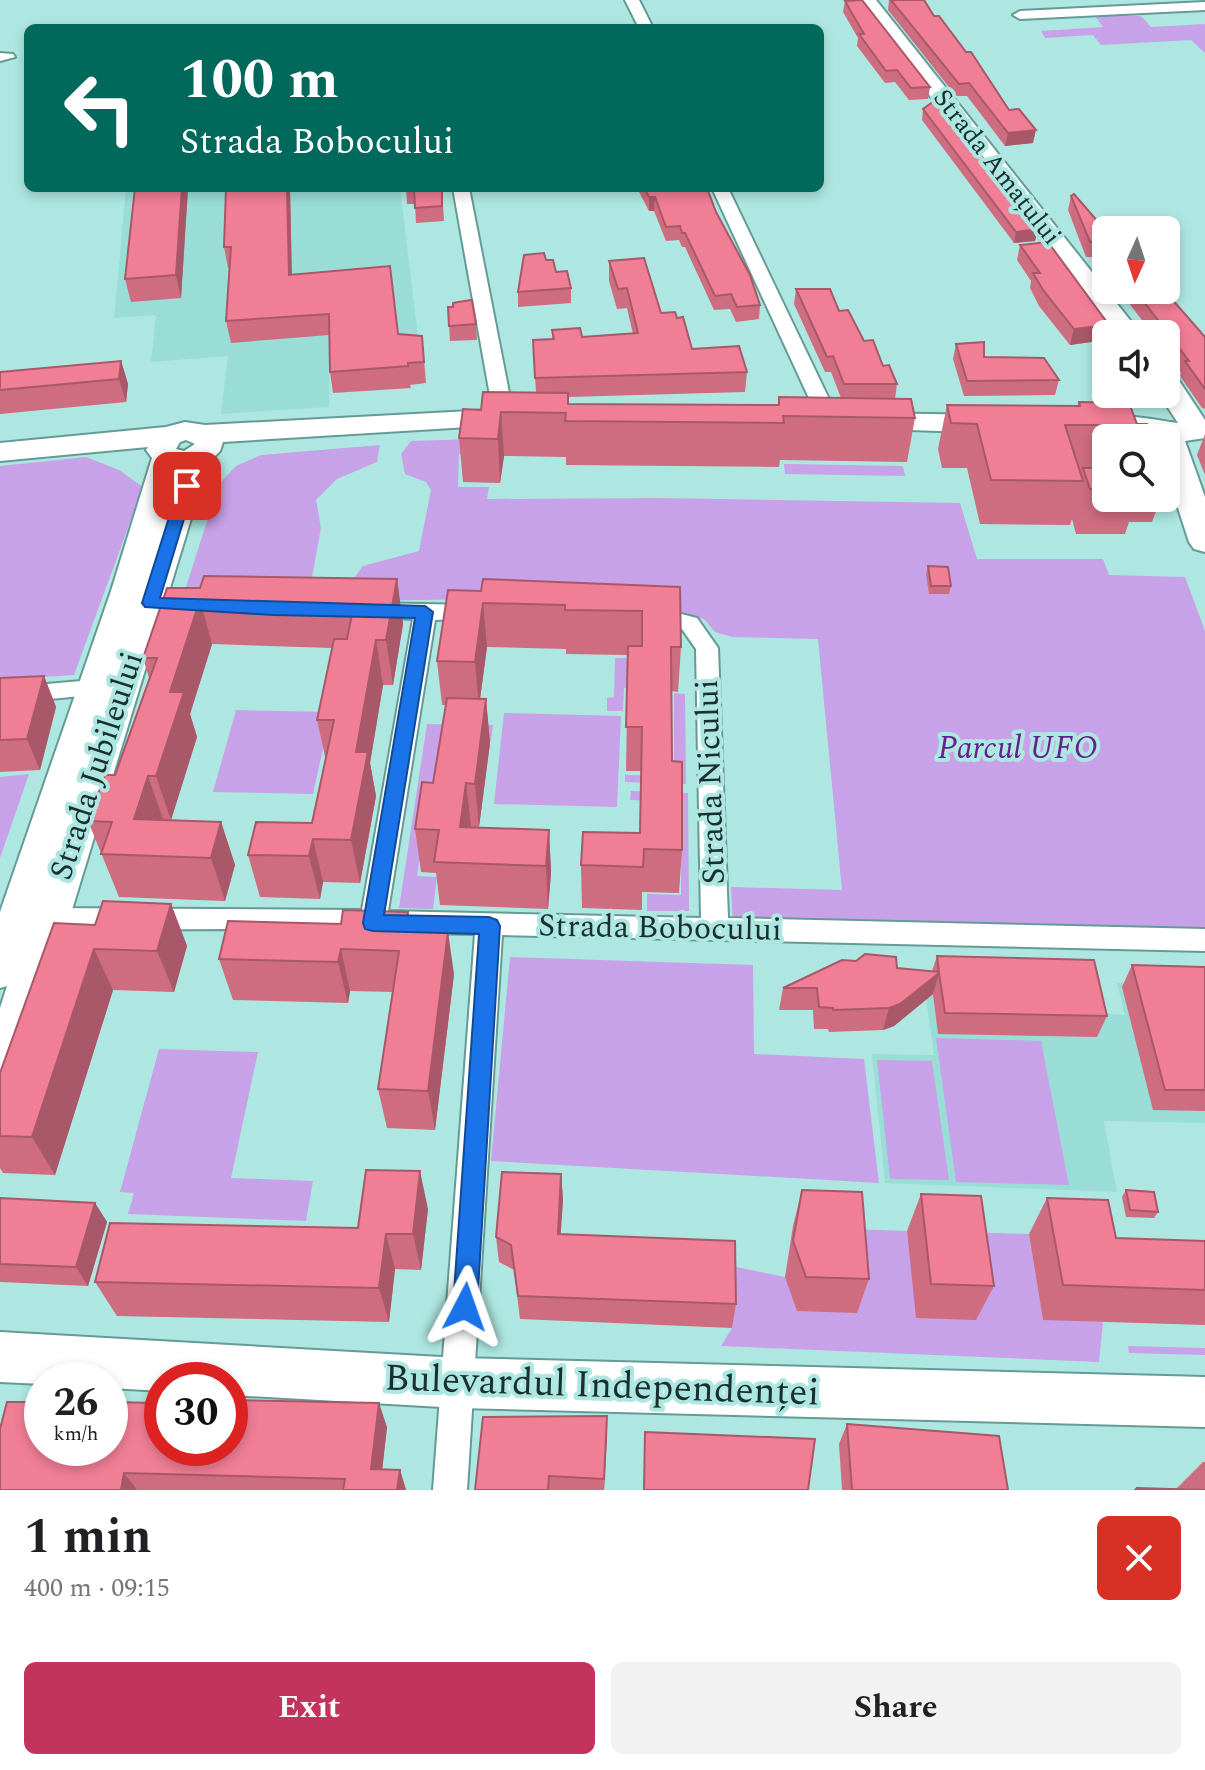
<!DOCTYPE html>
<meta charset="utf-8">
<style>
body{margin:0;font-family:Spectral,serif;background:#f2f2f2;color:#202124;height:100vh;display:flex;flex-direction:column;font-size:30px;white-space:nowrap}
*{box-sizing:border-box;margin:0}
p{font-size:26px;color:#757577}
.icon{flex:none;width:44px;height:44px;fill:none;stroke:currentColor;stroke-width:2;stroke-linecap:round;stroke-linejoin:round}
.map{position:relative;height:1490px;overflow:hidden}
.drawer{display:flex;flex-direction:column;background:#fff;flex:1}
.drawer>*{flex:none}
.hud{position:absolute;left:24px;top:24px;width:800px;height:168px;border-radius:12px;box-shadow:0 4px 12px #0003;background:#00695c;color:#fff;overflow:hidden}
.needle{width:52px;rotate:183deg}
.buttons{position:absolute;left:1092px;top:216px;display:grid;gap:16px}
.buttons a{display:grid;place-items:center;width:88px;height:88px;border-radius:12px;background:#fff;box-shadow:0 4px 12px #0003;font-size:40px}
.speed{position:absolute;left:24px;top:1362px;display:flex;gap:16px;font-size:40px;font-weight:700;text-align:center}
.speed>*{display:grid;place-content:center;width:104px;height:104px;border-radius:50%;background:#fff;box-shadow:0 4px 12px #0003;line-height:1}
.speed small{font-size:20px;font-weight:400}
.speed .limit{border:12px solid #d22;background:#fff;color:#111}
.pin{position:absolute;display:grid;place-items:center;width:68px;height:68px;color:#fff;margin:-34px;border-radius:16px;box-shadow:0 4px 12px #0006}
.me{position:absolute;width:88px;margin:-44px;rotate:4deg;stroke-linejoin:round;filter:drop-shadow(0 0 6px #0008)}
.turn{display:flex;align-items:center;gap:28px;height:168px;padding:0 24px;font-size:36px}
.turn .icon{width:104px;height:104px;stroke-width:2.5}
.turn b{display:block;font-size:56px;line-height:68px}
.round{display:grid;place-items:center;flex:none;width:84px;height:84px;border-radius:12px;background:#f2f2f2}
.head{display:flex;align-items:center;justify-content:space-between;height:136px;padding:0 24px}
h1{font-size:48px;font-weight:700;line-height:60px}
.primary-button{display:flex;gap:16px;margin-top:auto;padding:16px 24px}
.primary-button a{flex:1;height:92px;border-radius:12px;background:#c2345d;color:#fff;font-size:32px;font-weight:700;line-height:92px;text-align:center}
.primary-button a+a{background:#f2f2f2;color:#202124}
.map>svg:first-child{display:block}
</style>
<div class="map">
<svg width="1205" height="1490" viewBox="0 0 1205 1490">
<rect width="100%" height="100%" fill="#aee7e1"/>
<g fill="#9addd7">
<polygon points="126,188 400,188 418,336 330,344 329,407 221,414 228,356 151,362 156,315 114,318"/>
<polygon points="923,978 1094,1013 1125,1015 1117,983 1205,985 1205,1123 1104,1121 1117,1192 885,1183 872,1054 934,1055"/>
</g>
<g fill="#c7a2e8">
<polygon points="1095,16 1141,16 1151,27 1205,24 1205,53 1191,40 1101,45 1093,35 1045,38 1041,31 1103,27"/>
<polygon points="477,439 477,452 459,454 458,487 489,487 487,499 659,498 960,503 977,559 1103,559 1109,575 1185,577 1205,631 1205,940 733,923 731,887 842,890 818,639 732,637 715,632 704,619 655,609 479,599 353,601 348,586 363,566 419,551 431,490 426,482 405,474 401,454 411,441"/>
<polygon points="380,445 377,462 337,479 316,500 321,528 312,577 317,579 185,590 219,484 236,466 261,455"/>
<polygon points="86,457 119,470 143,487 74,675 0,680 0,466"/>
<polygon points="784,464 903,466 905,476 785,474"/>
<polygon points="615,658 636,658 635,687 624,688 623,711 607,711 607,698 614,697"/>
<polygon points="674,693 685,694 686,784 625,782 625,775 674,776"/>
<polygon points="236,710 331,712 313,794 213,792"/>
<polygon points="504,713 621,716 617,807 494,804"/>
<polygon points="427,724 493,725 491,741 448,740 425,823 417,876 437,877 433,909 399,908"/>
<polygon points="29,774 0,858 0,777"/>
<polygon points="631,791 688,793 689,911 647,911 647,894 681,895 681,802 630,800"/>
<polygon points="510,957 753,965 754,1054 864,1059 879,1183 491,1161"/>
<polygon points="936,1038 1041,1041 1069,1185 956,1182"/>
<polygon points="159,1049 258,1052 231,1178 313,1181 306,1221 128,1214 134,1193 120,1192"/>
<polygon points="877,1060 932,1061 949,1180 890,1179"/>
<polygon points="851,1229 907,1231 917,1318 965,1232 1029,1234 1043,1319 1103,1322 1099,1362 721,1346 732,1328 731,1266 785,1277"/>
<polygon points="1128,1346 1205,1348 1205,1355 1129,1353"/>
</g>
<g fill="none" stroke-linecap="round" stroke-linejoin="round">
<defs>
<g id="street">
<polygon points="625,0 639,0 653,28 639,28"/>
<polygon points="1205,2 1205,10 1020,19 1013,15 1020,11"/>
<polygon points="0,53 13,54 15,57 0,61"/>
<polygon points="453,188 469,188 514,418 504,424 494,418"/>
<polygon points="712,188 728,188 840,422 837,426 823,426 820,422"/>
<polygon points="369,603 476,605 484,608 487,613 484,618 435,620 388,911 701,918 696,649 682,629 641,619 638,614 641,609 649,606 697,618 718,648 728,918 1205,929 1205,951 502,935 467,1490 433,1490 475,934 233,929 46,930 27,924 23,916 27,908 36,905 46,908 362,910 413,619 361,616 358,611 361,606"/>
<polygon points="93,680 101,682 105,688 101,694 0,704 0,688"/>
</g>
<g id="secondary">
<polygon points="856,0 876,0 1141,334 1114,334"/>
<path d="M1166 374 1176 376 1205 420V438L1185 441 1205 497V552L1194 549 1189 542 1166 471V438L1099 434 1089 431 1085 425 1089 419C1118 412 1149 419 1178 423L1159 394H1166Z"/>
<path d="M508 409 518 412 522 418 518 424 223 442 220 451 208 463 22 1074 15 1088 0 1093V1008L7 986 0 988V912L111 591 152 458 146 450 148 447 0 461V443L166 427 185 422 205 425ZM186 440 195 444 184 451 176 449 180 442Z"/>
<polygon points="867,413 992,415 1002,418 1006,424 1002,430 992,433 857,428 853,422 857,416"/>
<polygon points="0,1332 459,1358 1205,1377 1205,1427 459,1408 230,1395 230,1380 162,1380 162,1391 110,1388 110,1380 42,1380 42,1384 0,1382"/>
</g>
</defs>
<use href="#street" stroke="#659b96" stroke-width="4"/>
<use href="#secondary" stroke="#659b96" stroke-width="4"/>
<use href="#street" fill="#fff" fill-rule="evenodd"/>
<use href="#secondary" fill="#fff" fill-rule="evenodd"/>
</g>
<g fill="#ce6c80">
<polygon points="889,0 924,0 934,16 1009,110 1033,143 1005,146 967,96 956,96 888,10"/>
<polygon points="845,1 930,87 928,99 909,100 895,82 885,83 857,46 858,38 843,12"/>
<polygon points="923,109 1038,229 1035,241 1014,243 922,120"/>
<polygon points="188,188 181,298 131,302 125,279"/>
<polygon points="290,188 292,274 398,334 422,336 426,383 410,385 411,388 333,393 330,372 329,335 231,343 226,321 229,268 228,268 224,247"/>
<polygon points="406,188 442,188 444,221 416,223 415,204 407,204"/>
<polygon points="637,188 707,188 716,212 760,305 759,319 736,322 730,309 714,310 685,247 682,247 679,240 666,241 654,211 649,211"/>
<polygon points="1071,196 1106,231 1106,277 1094,257 1086,257 1068,210"/>
<polygon points="1020,245 1106,334 1105,340 1070,345 1039,306 1030,288 1031,281 1017,260"/>
<polygon points="609,261 661,313 677,318 692,349 747,372 745,392 568,397 569,404 778,405 779,397 841,398 831,372 825,372 794,304 796,289 839,311 897,384 895,399 915,418 907,462 780,460 779,467 566,465 566,457 504,456 500,483 463,482 459,438 481,410 536,393 533,340 552,339 552,330 582,337 633,334 627,308 617,309 609,281"/>
<polygon points="556,272 571,288 571,303 518,307 518,292"/>
<polygon points="1114,290 1164,290 1205,337 1205,409 1202,408 1180,376 1181,373 1169,356 1166,365 1166,334 1116,334 1117,332 1151,332 1128,302 1122,303"/>
<polygon points="448,307 476,324 477,340 450,341"/>
<polygon points="956,344 984,357 1059,380 1055,395 964,396 953,359"/>
<polygon points="121,361 128,384 126,402 0,414 0,372"/>
<polygon points="1110,394 1157,394 1156,397 1111,396"/>
<polygon points="1079,402 1137,424 1153,438 1106,438 1106,498 1161,498 1152,522 1129,522 1125,534 1076,534 1072,519 1070,525 980,524 967,468 942,468 938,449 947,405 1077,406"/>
<polygon points="1205,434 1205,475 1197,455"/>
<polygon points="928,566 951,586 949,594 929,594 926,574"/>
<polygon points="397,579 403,624 393,685 383,685 370,763 376,796 360,883 323,882 320,899 260,897 248,855 312,823 326,761 317,720 332,648 212,644 190,714 197,737 171,820 221,822 235,865 225,901 119,897 88,821 115,775 149,678 143,658 200,588"/>
<polygon points="680,587 681,647 678,692 671,691 672,761 682,850 679,893 642,892 642,910 582,908 581,865 640,833 641,771 626,771 628,655 566,654 566,649 487,647 480,699 486,699 490,743 479,827 549,830 551,873 548,909 440,905 436,873 421,872 415,829 433,783 446,705 442,705 437,661 481,591"/>
<polygon points="44,676 56,707 40,770 0,772 0,678"/>
<polygon points="171,904 187,946 174,992 113,990 55,1175 3,1173 0,1168 0,1073 95,925"/>
<polygon points="408,912 412,931 454,974 435,1130 387,1128 378,1089 393,992 350,991 348,1003 233,1000 219,959 341,924"/>
<polygon points="937,956 1107,1016 1097,1037 938,1034 933,994 894,1026 883,1030 829,1032 828,1029 814,1029 813,1010 779,1010 783,988 897,968 932,971"/>
<polygon points="1132,965 1205,967 1205,1111 1153,1110 1122,987"/>
<polygon points="561,1174 563,1200 560,1234 736,1304 732,1328 520,1319 514,1270 499,1262 496,1237"/>
<polygon points="802,1190 869,1279 857,1313 797,1311 785,1277 793,1226"/>
<polygon points="1126,1190 1158,1212 1154,1218 1126,1217 1122,1197"/>
<polygon points="921,1194 994,1286 976,1320 916,1318 907,1231"/>
<polygon points="1047,1198 1116,1238 1205,1241 1205,1325 1043,1320 1029,1234"/>
<polygon points="0,1200 95,1203 107,1222 88,1286 0,1282"/>
<polygon points="428,1209 421,1270 395,1269 389,1322 117,1316 95,1282 358,1228"/>
<polygon points="607,1416 604,1490 475,1490"/>
<polygon points="847,1424 1008,1490 842,1490 839,1444"/>
<polygon points="387,1427 382,1469 400,1470 406,1490 0,1490"/>
<polygon points="1203,1462 1205,1462 1205,1490 1134,1490 1137,1488 1176,1489"/>
</g>
<g fill="#a85868">
<polygon points="1036,130 1033,143 1005,146 1008,133"/>
<polygon points="182,188 188,188 181,298 176,275"/>
<polygon points="287,188 290,188 292,296 289,275"/>
<polygon points="649,197 655,197 654,211 649,211"/>
<polygon points="1038,229 1035,241 1014,243 1016,232"/>
<polygon points="1109,325 1105,340 1070,345 1074,329"/>
<polygon points="121,361 128,384 126,402 119,379"/>
<polygon points="501,412 504,456 500,483 498,439"/>
<polygon points="397,579 403,624 393,685 386,640"/>
<polygon points="200,600 212,644 190,714 197,737 171,820 156,776 170,692"/>
<polygon points="483,603 487,647 479,706 475,662"/>
<polygon points="376,640 383,685 370,763 376,796 360,883 351,840 356,752"/>
<polygon points="44,676 56,707 40,770 27,739"/>
<polygon points="486,699 490,743 479,827 475,784"/>
<polygon points="148,776 163,819 134,819"/>
<polygon points="466,783 471,827 460,827"/>
<polygon points="221,822 235,865 225,901 211,858"/>
<polygon points="549,830 551,873 548,909 546,866"/>
<polygon points="313,839 323,882 320,899 309,856"/>
<polygon points="171,904 187,946 174,992 157,951"/>
<polygon points="408,912 415,954 406,931"/>
<polygon points="448,932 454,974 435,1130 428,1091"/>
<polygon points="94,949 113,990 55,1175 32,1137"/>
<polygon points="341,949 350,991 348,1003 338,962"/>
<polygon points="939,973 933,994 894,1026 883,1030 889,1008"/>
<polygon points="420,1171 428,1209 421,1270 413,1234"/>
<polygon points="561,1174 563,1200 559,1259 558,1234"/>
<polygon points="95,1203 107,1222 88,1286 76,1267"/>
<polygon points="386,1234 395,1269 389,1322 379,1288"/>
<polygon points="379,1403 387,1427 380,1490 371,1469"/>
<polygon points="607,1416 607,1437 604,1490 604,1479"/>
<polygon points="400,1470 406,1490 397,1490"/>
<polygon points="124,1473 137,1490 121,1490"/>
</g>
<g fill="#f07e95" stroke="#a85868" stroke-width="2">
<polygon points="862,0 930,87 911,88 897,70 886,71 859,34 864,34 845,1"/>
<polygon points="891,0 924,0 934,16 939,16 966,52 971,52 1009,110 1019,109 1036,130 1008,133 969,83 959,84"/>
<polygon points="934,101 983,158 1038,229 1016,232 923,109"/>
<polygon points="135,188 182,188 176,275 125,279"/>
<polygon points="226,188 287,188 289,275 390,266 398,334 422,336 424,362 408,363 408,366 330,372 329,314 226,321 231,247 224,247"/>
<polygon points="406,188 442,188 442,206 415,208 414,189 406,190"/>
<polygon points="644,188 707,188 716,212 750,275 760,305 737,307 731,294 715,296 685,233 682,233 680,226 666,227 655,197 649,197"/>
<polygon points="1074,194 1106,231 1106,255 1098,242 1090,242 1071,196"/>
<polygon points="1048,242 1109,325 1074,329 1043,290 1033,273 1040,273 1020,245"/>
<polygon points="544,253 546,260 553,260 556,272 567,271 571,288 518,292 524,255"/>
<polygon points="644,258 661,313 675,312 677,318 683,317 692,349 739,346 747,372 535,378 533,340 554,339 552,330 580,328 582,337 638,333 627,288 618,289 609,261"/>
<polygon points="796,289 830,289 839,311 848,310 864,341 873,340 883,366 889,365 897,384 844,384 833,356 827,357"/>
<polygon points="1135,290 1164,290 1205,337 1205,389 1185,361 1189,361"/>
<polygon points="472,300 476,324 449,326 448,307 453,307 453,303 458,302"/>
<polygon points="1117,332 1161,332 1162,334 1118,334"/>
<polygon points="984,342 984,357 1044,358 1059,380 967,381 956,344"/>
<polygon points="121,361 119,379 0,390 0,372"/>
<polygon points="483,392 568,393 568,404 779,405 779,397 911,399 915,418 783,416 784,423 565,421 566,413 501,412 498,439 459,438 463,409 481,410"/>
<polygon points="1079,402 1129,403 1137,424 1147,424 1153,438 1119,438 1115,425 1065,425 1083,481 991,480 977,424 951,423 947,405 1080,406"/>
<polygon points="1083,468 1106,468 1106,489 1090,489"/>
<polygon points="928,566 948,567 951,586 931,586"/>
<polygon points="204,576 397,579 386,640 376,640 356,752 368,752 351,840 313,839 309,856 248,855 256,822 312,823 334,720 317,720 334,639 347,639 354,605 200,600 170,692 184,692 156,776 148,776 134,819 221,822 211,858 101,854 112,822 88,821 105,775 115,775 157,658 143,658 167,588 200,588"/>
<polygon points="483,579 680,587 681,647 671,647 672,761 682,762 682,850 644,849 643,867 581,865 583,832 640,833 642,727 626,727 628,646 642,646 642,611 565,610 565,605 483,603 475,662 437,661 448,590 481,591"/>
<polygon points="44,676 27,739 0,740 0,678"/>
<polygon points="447,698 486,699 475,784 466,783 460,827 549,830 546,866 434,862 439,830 415,829 422,782 433,783"/>
<polygon points="103,901 171,904 157,951 94,949 32,1137 0,1136 0,1073 54,923 95,925"/>
<polygon points="343,910 408,912 406,931 448,932 428,1091 378,1089 399,951 341,949 338,962 219,959 228,921 341,924"/>
<polygon points="865,954 896,957 897,968 939,972 937,956 1094,960 1107,1016 945,1013 939,973 900,1004 889,1008 833,1010 833,1008 819,1007 817,988 783,988 842,960 856,961"/>
<polygon points="1132,965 1205,967 1205,1090 1165,1090"/>
<polygon points="366,1170 420,1171 413,1234 386,1234 379,1288 95,1282 110,1223 358,1228"/>
<polygon points="502,1172 561,1174 558,1234 735,1241 736,1304 518,1296 511,1245 496,1237"/>
<polygon points="802,1190 862,1192 869,1279 806,1277 793,1241"/>
<polygon points="1126,1190 1154,1192 1158,1212 1130,1210"/>
<polygon points="921,1194 981,1196 994,1286 931,1284"/>
<polygon points="0,1198 95,1203 76,1267 0,1264"/>
<polygon points="1047,1198 1108,1200 1116,1238 1205,1241 1205,1290 1063,1285"/>
<polygon points="160,1398 162,1398 162,1448 230,1448 230,1400 379,1403 371,1469 400,1470 397,1490 343,1490 345,1479 124,1473 121,1490 0,1490 0,1429 7,1402 42,1402 42,1448 110,1448 110,1402 159,1403"/>
<polygon points="607,1416 604,1479 549,1476 548,1490 475,1490 483,1417"/>
<polygon points="847,1424 999,1436 1008,1490 852,1490"/>
<polygon points="645,1432 815,1439 808,1490 644,1490"/>
<polygon points="1137,1488 1205,1490 1135,1490"/>
</g>
<polygon fill="#1a73e8" stroke="#114b97" stroke-width="2" points="187,481 194,486 160,598 425,606 433,612 384,915 489,917 497,920 500,926 477,1307 473,1315 465,1319 456,1315 453,1307 479,934 373,931 365,929 363,923 415,618 274,615 145,607 142,603 179,486"/>
<g text-anchor="middle" dominant-baseline="central" stroke-width="8" stroke-linejoin="round" paint-order="stroke">
<g font-size="26" fill="#19302e" stroke="#aee7e1">
<text transform="translate(997 167) rotate(52)">Strada Amațului</text>
</g>
<g font-size="32" font-style="italic" fill="#64208e" stroke="#aee7e1">
<text x="1018" y="748">Parcul UFO</text>
</g>
<g font-size="32" fill="#19302e" stroke="#aee7e1">
<text transform="translate(97 766) rotate(-72)">Strada Jubileului</text>
<text transform="translate(711 782) rotate(-92)">Strada Nicului</text>
<text transform="translate(660 928) rotate(1)">Strada Bobocului</text>
</g>
<g font-size="38" fill="#19302e" stroke="#aee7e1">
<text transform="translate(602 1386) rotate(2)">Bulevardul Independenței</text>
</g>
</g>
</svg>
<div class="buttons">
<a><svg class="needle" viewBox="-14 -14 28 28"><path d="M0-13l5 13h-10z" fill="#e53935"/><path d="M0 13l5-13h-10z" fill="#757577"/></svg></a>
<a><svg class="icon" aria-label="sound" viewBox="0 0 24 24"><path d="M4 9h4l5-4v14l-5-4H4zM17 9q2 3 0 6"/></svg></a>
<a><svg class="icon" aria-label="search" viewBox="0 0 24 24"><circle cx="10" cy="10" r="6"/><path d="M15 15l6 6"/></svg></a>
</div>
<div class="speed"><div>26<small>km/h</small></div><div class="limit">30</div></div>
<div class="pin" style="left:187px;top:486px;background:#d93025"><svg class="icon" aria-label="arrive" viewBox="0 0 24 24"><path d="M6 21V4h12l-3 4 3 4H6"/></svg></div>
<svg class="me" style="left:465px;top:1307px" viewBox="-20 -20 40 40"><path d="M0-17L14 15 0 8-14 15z" fill="#1a73e8" stroke="#fff" stroke-width="4"/></svg>
<div class="hud">
<div class="turn"><svg class="icon" aria-label="left" viewBox="0 0 24 24"><path d="M17 20v-9H6M10 6l-5 5 5 5"/></svg><div><b>100 m</b>Strada Bobocului</div></div>
</div>
</div>
<section class="drawer">
<div class="head"><div><h1>1 min</h1><p>400 m · 09:15</p></div><a class="round" style="background:#d93025;color:#fff"><svg class="icon" aria-label="close" viewBox="0 0 24 24"><path d="M6 6l12 12M18 6L6 18"/></svg></a></div>
<div class="primary-button"><a>Exit</a><a>Share</a></div>
</section>
